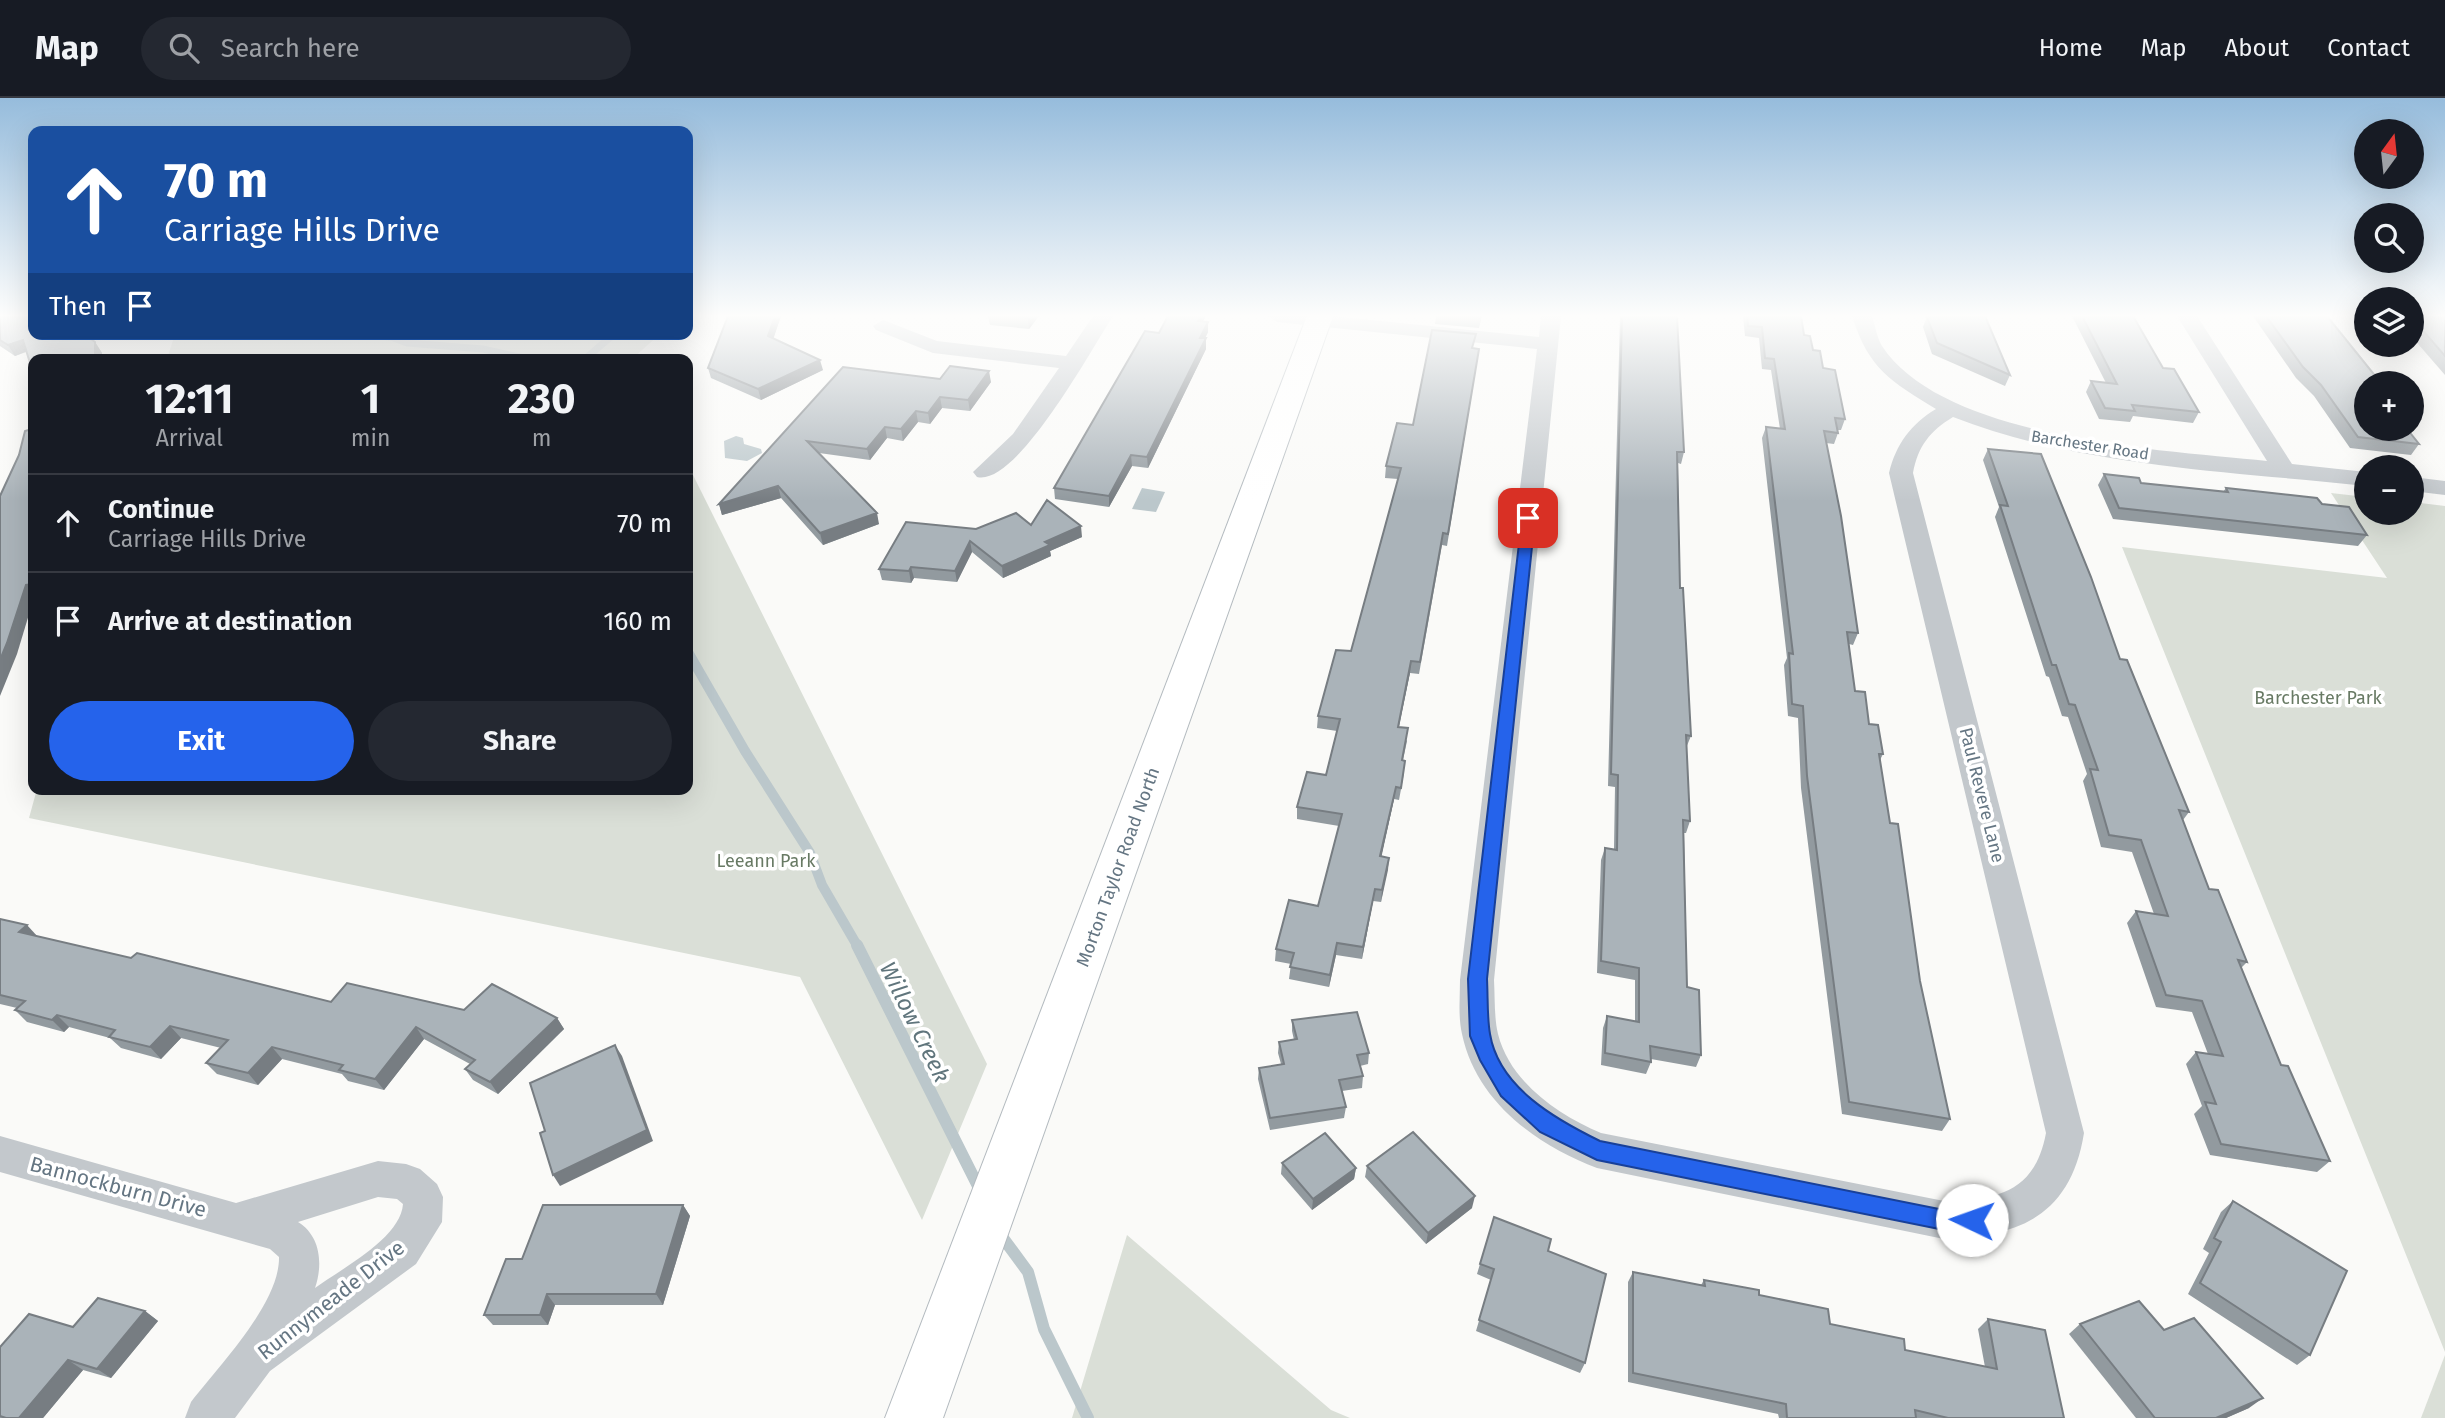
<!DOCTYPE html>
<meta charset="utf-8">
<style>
body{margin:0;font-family:"Fira Sans",sans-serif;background:#242831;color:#f1f3f6;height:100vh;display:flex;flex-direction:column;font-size:26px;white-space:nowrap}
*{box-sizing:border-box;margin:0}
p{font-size:23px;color:#9ea1a6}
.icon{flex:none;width:38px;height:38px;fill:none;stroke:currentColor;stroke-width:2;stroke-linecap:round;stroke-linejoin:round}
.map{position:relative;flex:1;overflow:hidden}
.sheet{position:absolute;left:28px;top:256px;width:665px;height:441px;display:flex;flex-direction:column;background:#171b24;border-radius:14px;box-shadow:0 7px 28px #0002}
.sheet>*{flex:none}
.banner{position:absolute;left:28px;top:28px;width:665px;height:214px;border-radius:14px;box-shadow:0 7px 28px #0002;background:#1a4fa0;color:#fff;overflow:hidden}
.needle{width:46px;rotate:15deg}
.fabs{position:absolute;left:2354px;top:21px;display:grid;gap:14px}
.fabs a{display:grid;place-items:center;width:70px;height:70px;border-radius:50%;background:#171b24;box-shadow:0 7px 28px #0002;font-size:35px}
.pin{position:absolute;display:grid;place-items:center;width:60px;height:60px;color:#fff;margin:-30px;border-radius:14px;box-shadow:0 4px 10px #0006}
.me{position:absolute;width:77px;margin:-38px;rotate:273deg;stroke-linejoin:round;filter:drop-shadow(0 0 5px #0008)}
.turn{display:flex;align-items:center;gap:24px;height:147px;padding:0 21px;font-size:32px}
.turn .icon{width:91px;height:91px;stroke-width:2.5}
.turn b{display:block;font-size:49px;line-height:60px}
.then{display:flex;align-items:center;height:66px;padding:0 21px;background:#0003;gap:14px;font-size:26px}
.eta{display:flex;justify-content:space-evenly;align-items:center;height:119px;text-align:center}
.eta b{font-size:42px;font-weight:700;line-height:49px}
.primary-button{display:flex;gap:14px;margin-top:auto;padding:14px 21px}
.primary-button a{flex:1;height:80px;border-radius:42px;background:#2563eb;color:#fff;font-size:28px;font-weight:700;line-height:80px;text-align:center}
.primary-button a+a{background:#242831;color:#f1f3f6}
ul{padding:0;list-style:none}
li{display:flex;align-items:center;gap:21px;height:98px;padding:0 21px;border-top:2px solid #363941}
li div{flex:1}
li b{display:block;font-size:26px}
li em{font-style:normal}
header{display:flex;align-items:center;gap:42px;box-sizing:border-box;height:98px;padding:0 35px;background:#171b24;border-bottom:2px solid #363941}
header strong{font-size:33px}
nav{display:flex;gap:38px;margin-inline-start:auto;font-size:24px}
.search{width:490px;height:63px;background:#242831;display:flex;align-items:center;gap:18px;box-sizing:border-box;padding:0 24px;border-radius:38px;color:#9ea1a6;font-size:26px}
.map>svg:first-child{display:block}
</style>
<header>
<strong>Map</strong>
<div class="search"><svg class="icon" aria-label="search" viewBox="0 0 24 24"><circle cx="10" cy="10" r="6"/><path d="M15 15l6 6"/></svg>Search here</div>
<nav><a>Home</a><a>Map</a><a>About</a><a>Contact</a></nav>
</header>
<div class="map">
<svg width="2445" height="1320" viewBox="0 0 2445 1320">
<rect width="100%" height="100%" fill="#fafaf8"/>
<g fill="#dadfd7">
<polygon points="175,236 660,236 632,261 167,261"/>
<polygon points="688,367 987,966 922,1122 800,879 29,720 37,691 688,691"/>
<polygon points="2331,395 2366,399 2366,415 2412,415 2412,404 2445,408 2445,1254 2122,449 2387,480"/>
<polygon points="1127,1137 1331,1312 1350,1320 1072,1320"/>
<polygon points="2445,1257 2445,1320 2421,1320"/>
</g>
<g fill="#bbc7cb">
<polygon points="736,338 743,340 744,346 761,351 762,355 747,363 725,360 724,343"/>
<polygon points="1142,390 1165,394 1156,414 1132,411"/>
</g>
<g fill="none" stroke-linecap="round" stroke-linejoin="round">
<g stroke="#bbc7cb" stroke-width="7">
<polyline points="352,236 391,239 407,245 483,251 528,261"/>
<polyline points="585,261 614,236"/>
</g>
<polyline stroke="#bbc7cb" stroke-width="10" points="688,554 745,653 810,755 822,787 858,849"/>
<g stroke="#bbc7cb" stroke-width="12">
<polyline points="857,847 981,1094"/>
<polyline points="1000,1136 1028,1174 1044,1231 1088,1320"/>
</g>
<defs>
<polygon id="secondary" points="1307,218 1333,218 943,1320 885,1320"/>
</defs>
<use href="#secondary" stroke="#b3babf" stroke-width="2"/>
<g fill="#c3c8cc" fill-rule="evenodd">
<path d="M1093 218H1113C1092 250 1017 389 977 379L973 374 1013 336 1059 270 933 255 876 232 873 228 883 222 937 243 1066 258Z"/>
<path d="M1267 218H1332L1539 239 1541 218H1561L1494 882C1495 900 1494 919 1498 936 1510 984 1558 1017 1601 1035L1944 1103C1998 1102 2035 1094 2046 1035L1889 375C1896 346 1911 326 1936 311 1891 283 1869 272 1852 218H1872C1875 227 1877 240 1882 248 1944 342 2164 352 2267 363L2177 218H2197L2292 366 2366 374V388C2230 373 2081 369 1953 319 1930 333 1918 348 1913 375L2084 1035C2071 1116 2021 1139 1944 1141L1597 1070C1536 1047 1476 1003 1462 936 1458 918 1460 900 1460 882L1537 251 1277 224Z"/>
<polygon points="2412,379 2445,383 2445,397 2412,393"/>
<path d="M0 1038 236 1105 378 1063 406 1066 420 1071 437 1086 443 1099 442 1124 416 1166 270 1273 235 1320H185L191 1304C219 1268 280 1205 279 1159L270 1151 0 1074ZM378 1099 397 1101 403 1106C401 1140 341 1171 315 1190 323 1167 321 1138 298 1124Z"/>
</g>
<use href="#secondary" fill="#fff" fill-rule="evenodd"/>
</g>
<g fill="#929a9f">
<polygon points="0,218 98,238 90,240 95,244 102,255 102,261 33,261 26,254 15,258 0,248"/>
<polygon points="728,218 781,218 773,240 823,272 761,302 711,280 708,270"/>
<polygon points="988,218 1039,218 1029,231 990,227"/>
<polygon points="1436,218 1482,218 1479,230 1435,226"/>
<polygon points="1620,218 1677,218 1684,354 1681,366 1678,365 1680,490 1691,638 1686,650 1690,723 1686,735 1684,735 1687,889 1701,957 1696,969 1651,961 1651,964 1646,976 1601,967 1603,930 1607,918 1635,923 1635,882 1597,875 1601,762 1605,750 1614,751 1615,689 1608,688"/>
<polygon points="1743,218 1801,218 1804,237 1823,270 1845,321 1841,332 1837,332 1838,335 1834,346 1826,345 1858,535 1853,547 1849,546 1855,593 1883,656 1880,662 1890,725 1920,883 1950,1021 1942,1033 1842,1016 1801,690 1798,620 1788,618 1784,567 1787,560 1762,340 1766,329 1780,331 1771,272 1762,271 1759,240 1745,238"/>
<polygon points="1925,218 1985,218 2010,277 2005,288 1932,256 1923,229 1926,221"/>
<polygon points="2072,218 2133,218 2163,270 2199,314 2193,325 2133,318 2130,324 2099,321 2086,294 2091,283 2106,285"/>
<polygon points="2253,218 2327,218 2366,285 2419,346 2411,357 2350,350 2314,298 2296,280"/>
<polygon points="2412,218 2445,218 2445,277 2412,239"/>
<polygon points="1203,223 1208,224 1208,234 1205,240 1206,240 1206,251 1148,370 1132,368 1109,409 1055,401 1054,390 1159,235"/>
<polygon points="1474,250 1479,251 1447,448 1442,447 1419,576 1410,575 1399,629 1407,643 1403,662 1404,675 1399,702 1394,701 1381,759 1389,760 1381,804 1373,803 1362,861 1336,857 1329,889 1289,881 1291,866 1275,863 1276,851 1318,808 1339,728 1297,721 1297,709 1326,677 1337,633 1317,630 1318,618 1351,553 1398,381 1385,380 1386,368 1413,327"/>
<polygon points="843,269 940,281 991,284 970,313 942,310 930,326 918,324 903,343 887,340 870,362 819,355 879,426 823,447 781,400 722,417 719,406"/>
<polygon points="1988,351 2120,561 2189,714 2183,722 2209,791 2247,864 2241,870 2281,967 2330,1063 2317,1074 2210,1057 2194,1016 2202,1008 2186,966 2196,954 2208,956 2192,914 2156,909 2127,825 2136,813 2154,816 2132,754 2101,749 2083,683 2087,676 2068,619 2062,618 2049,579 2046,578 1995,419 1999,409 1983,362"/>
<polygon points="2104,376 2141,385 2223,394 2226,390 2322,406 2367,437 2358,448 2113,421 2098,387"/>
<polygon points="1031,427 1082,439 1050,453 1051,458 1003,480 972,454 957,484 914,480 911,485 882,482 879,471 976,431"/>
<polygon points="0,821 37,838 131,860 331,904 464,912 557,920 564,931 498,996 473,982 465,971 470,966 424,941 384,992 348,983 342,976 282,961 258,987 217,976 206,965 221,950 181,940 161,961 121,950 110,940 69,929 64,934 27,924 15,912 17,910 0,906"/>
<polygon points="1292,922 1369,955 1368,966 1360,968 1363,978 1362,990 1342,993 1346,1009 1344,1020 1270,1032 1258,981 1259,970 1281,966 1278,955 1279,944 1294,942 1292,933"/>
<polygon points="1282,1065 1356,1070 1354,1081 1312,1112 1281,1076"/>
<polygon points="1367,1068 1472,1110 1426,1146 1365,1079"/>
<polygon points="2233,1103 2310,1257 2297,1267 2188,1196 2209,1155 2203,1151 2221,1114"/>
<polygon points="683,1107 690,1118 663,1207 555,1207 548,1227 493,1227 484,1217 522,1161"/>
<polygon points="1494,1119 1548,1153 1585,1265 1580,1275 1476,1233 1491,1182 1477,1176"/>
<polygon points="1633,1174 1701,1187 1704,1182 1759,1197 1830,1226 1905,1252 1985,1269 1978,1231 1988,1221 2064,1320 1779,1320 1778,1316 1628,1284 1628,1184"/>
<polygon points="145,1213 158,1223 111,1280 83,1272 43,1320 0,1320 0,1249 73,1229"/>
<polygon points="2080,1226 2164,1232 2249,1310 2226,1320 2136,1320 2069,1236"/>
</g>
<g fill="#777d82">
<polygon points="775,218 781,218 771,248 768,238"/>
<polygon points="1030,218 1039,218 1029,231 1028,220"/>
<polygon points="1200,218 1206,218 1198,233 1198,223"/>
<polygon points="1208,224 1208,234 1200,251 1200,240"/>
<polygon points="80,236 98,236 98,238 84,243"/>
<polygon points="1206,240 1206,251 1148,370 1147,359"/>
<polygon points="23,242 30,252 15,258 8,247"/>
<polygon points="95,244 102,255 102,261 95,261"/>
<polygon points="820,262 823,272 761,302 758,291"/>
<polygon points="989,273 991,284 970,313 968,302"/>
<polygon points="940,299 942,310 930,326 928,315"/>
<polygon points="916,313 918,324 903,343 901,331"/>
<polygon points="885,329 887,340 870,362 867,351"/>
<polygon points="1131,357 1132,368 1109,409 1109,398"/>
<polygon points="778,388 781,400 722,417 719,406"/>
<polygon points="877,415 879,426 823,447 820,435"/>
<polygon points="1081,428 1082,439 1050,453 1051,458 1003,480 1002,468 1045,444"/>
<polygon points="970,443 972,454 957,484 955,473"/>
<polygon points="911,469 914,480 911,485 909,473"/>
<polygon points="33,486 33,503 17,556 0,598 0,562 26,487"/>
<polygon points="1411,563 1410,575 1396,641 1398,629"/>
<polygon points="1396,689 1394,701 1379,770 1380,758"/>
<polygon points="1389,760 1388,772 1381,804 1382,792"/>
<polygon points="1375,791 1373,803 1362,861 1363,849"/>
<polygon points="27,827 38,839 19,834"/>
<polygon points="1337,845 1336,857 1329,889 1330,877"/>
<polygon points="57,917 69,929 64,934 52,922"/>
<polygon points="557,920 564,931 498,996 490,984"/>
<polygon points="170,928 181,940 161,961 150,949"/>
<polygon points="416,929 424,941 384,992 375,981"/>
<polygon points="615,947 622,958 653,1043 560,1088 553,1077"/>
<polygon points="272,949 282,961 258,987 248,975"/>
<polygon points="1356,1070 1354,1081 1312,1112 1313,1101"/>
<polygon points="1475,1098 1472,1110 1426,1146 1428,1135"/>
<polygon points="683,1107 690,1118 663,1207 656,1196"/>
<polygon points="547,1196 555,1207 548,1227 540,1217"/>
<polygon points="145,1213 158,1223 111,1280 97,1271"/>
<polygon points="68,1262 83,1272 43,1320 19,1320"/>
<polygon points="2263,1300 2249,1310 2226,1320 2216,1320"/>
</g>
<g fill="#aab3b9" stroke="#777d82" stroke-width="2">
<polygon points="0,218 33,218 33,236 84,236 95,244 95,261 33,261 33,275 23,242 8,247 0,242"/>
<polygon points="728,218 775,218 768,238 820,262 758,291 708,270"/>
<polygon points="1005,218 1030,218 1028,220"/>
<polygon points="1168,218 1200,218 1198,223 1208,224 1200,240 1206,240 1147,359 1131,357 1109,398 1054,390 1145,233 1159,235"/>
<polygon points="1461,218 1481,218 1480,220"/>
<polygon points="1622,218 1677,218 1684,354 1677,354 1680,490 1683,490 1691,638 1686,637 1690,723 1683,722 1687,889 1699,892 1701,957 1650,948 1651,964 1605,955 1607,918 1639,924 1639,870 1601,863 1605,750 1617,752 1618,677 1611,676"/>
<polygon points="1747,218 1801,218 1804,237 1810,238 1813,252 1820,253 1823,270 1835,272 1845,321 1835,320 1838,335 1824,333 1841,418 1858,535 1847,534 1855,593 1865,594 1869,626 1878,627 1883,656 1879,656 1890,725 1898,726 1920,883 1950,1021 1849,1004 1807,678 1803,608 1792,606 1789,555 1793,556 1766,329 1785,331 1774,261 1765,260 1762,229 1748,228"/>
<polygon points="1933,218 1985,218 2010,277 1937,245 1927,219 1934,219"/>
<polygon points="2082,218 2133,218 2163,270 2174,271 2199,314 2132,307 2135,313 2105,310 2091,283 2117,286"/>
<polygon points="2266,218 2327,218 2381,285 2366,285 2366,331 2407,331 2419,346 2358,339 2321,287 2303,269"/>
<polygon points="2412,218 2445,218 2445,258 2412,220"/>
<polygon points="1432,232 1476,236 1472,250 1479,251 1448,436 1443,435 1420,564 1411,563 1398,629 1408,630 1402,662 1405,663 1401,690 1396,689 1380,758 1389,760 1382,792 1375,791 1363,849 1337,845 1330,877 1290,869 1294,855 1276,851 1289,802 1318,808 1342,716 1297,709 1307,674 1326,677 1340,621 1318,618 1336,552 1351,553 1401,370 1386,368 1397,325 1413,327"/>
<polygon points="950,268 989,273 968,302 940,299 928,315 916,313 901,331 885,329 867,351 807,343 877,415 820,435 778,388 719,406 843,269 940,281"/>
<polygon points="33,314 33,486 26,487 7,545 0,562 0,398 19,357 25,333 32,331"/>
<polygon points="1988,351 2041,356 2091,479 2120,561 2127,562 2189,714 2179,712 2209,791 2218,792 2247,864 2238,862 2281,967 2288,968 2330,1063 2221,1046 2205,1004 2216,1006 2196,954 2223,958 2202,903 2166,897 2136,813 2168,818 2141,742 2109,737 2090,671 2098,672 2075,607 2069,606 2056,567 2052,567 2000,407 2008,408"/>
<polygon points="2104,376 2139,380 2141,385 2228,394 2226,390 2317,400 2322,406 2349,409 2367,437 2119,410"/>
<polygon points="1047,402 1081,428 1045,444 1050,447 1002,468 970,443 955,473 911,469 909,473 879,471 906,424 976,431 1016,415 1031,427"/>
<polygon points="0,821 27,827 19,834 131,860 137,855 331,904 347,885 464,912 492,886 557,920 490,984 465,971 475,962 416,929 375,981 339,972 343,967 272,949 248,975 206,965 228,942 170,928 150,949 109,939 115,932 57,917 52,922 15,912 25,903 0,897"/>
<polygon points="1357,914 1369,955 1357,957 1363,978 1339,982 1346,1009 1270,1020 1259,970 1284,966 1279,944 1297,941 1292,922"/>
<polygon points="615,947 647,1032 553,1077 540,1035 545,1033 530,985"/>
<polygon points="1413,1034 1475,1098 1428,1135 1367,1068"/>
<polygon points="1325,1035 1356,1070 1313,1101 1282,1065"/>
<polygon points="2233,1103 2347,1173 2310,1257 2200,1185 2221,1144 2214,1140"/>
<polygon points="543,1107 683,1107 656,1196 547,1196 540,1217 484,1217 506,1161 522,1161"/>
<polygon points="1494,1119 1551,1141 1548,1153 1606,1176 1585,1265 1479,1222 1494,1171 1480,1166"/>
<polygon points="1633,1174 1705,1188 1704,1182 1759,1192 1759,1197 1828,1211 1830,1226 1904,1241 1905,1252 1997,1271 1988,1221 2045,1232 2064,1320 1948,1320 1915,1312 1916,1320 1787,1320 1786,1306 1633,1275"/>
<polygon points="98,1200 145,1213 97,1271 68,1262 19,1320 6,1320 0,1318 0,1249 29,1216 73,1229"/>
<polygon points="2139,1203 2164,1232 2194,1220 2263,1300 2216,1320 2155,1320 2080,1226"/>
</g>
<linearGradient id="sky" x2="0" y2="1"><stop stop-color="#96bcdc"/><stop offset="0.54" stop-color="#fdfdfc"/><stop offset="1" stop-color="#fdfdfc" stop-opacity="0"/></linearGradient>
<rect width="2445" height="403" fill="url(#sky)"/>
<path fill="#2563eb" stroke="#184099" stroke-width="2" d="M1528 416 1535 420 1487 881C1488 899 1487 919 1490 936 1499 990 1557 1022 1600 1043L1944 1112 1980 1115 1983 1122 1980 1130 1972 1133 1944 1132 1597 1062 1540 1034 1501 998 1480 962 1470 938 1468 881 1522 420Z"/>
<g text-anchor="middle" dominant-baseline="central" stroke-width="7" stroke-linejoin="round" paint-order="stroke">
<g font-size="16" fill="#657683" stroke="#fff">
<text transform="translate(2090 347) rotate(9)">Barchester Road</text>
</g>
<g font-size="18" fill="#687a64" stroke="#fff">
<text x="2318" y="600">Barchester Park</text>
<text x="766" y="763">Leeann Park</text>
</g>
<g font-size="18" fill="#657683" stroke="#fff">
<text transform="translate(1982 697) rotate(76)">Paul Revere Lane</text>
<text transform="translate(1118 769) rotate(-70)">Morton Taylor Road North</text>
</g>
<g font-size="21" fill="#657683" stroke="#fff">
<text transform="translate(118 1089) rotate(15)">Bannockburn Drive</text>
<text transform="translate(331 1202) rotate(-38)">Runnymeade Drive</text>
</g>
<g font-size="23" font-style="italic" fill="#60757c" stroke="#fff">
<text transform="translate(915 924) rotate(64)">Willow Creek</text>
</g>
</g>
</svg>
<div class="fabs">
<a><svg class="needle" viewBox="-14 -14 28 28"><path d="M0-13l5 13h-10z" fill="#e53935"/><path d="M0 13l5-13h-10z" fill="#9ea1a6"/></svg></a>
<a><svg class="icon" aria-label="search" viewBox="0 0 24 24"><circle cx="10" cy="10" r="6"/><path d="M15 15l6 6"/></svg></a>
<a><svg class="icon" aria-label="layers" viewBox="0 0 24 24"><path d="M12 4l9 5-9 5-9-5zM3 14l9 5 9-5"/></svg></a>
<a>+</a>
<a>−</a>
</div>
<div class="pin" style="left:1528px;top:420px;background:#d93025"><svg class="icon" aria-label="arrive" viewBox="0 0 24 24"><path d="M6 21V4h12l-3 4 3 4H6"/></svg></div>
<svg class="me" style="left:1972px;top:1122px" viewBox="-20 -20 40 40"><circle r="19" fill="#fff"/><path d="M0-13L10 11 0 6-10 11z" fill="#2563eb"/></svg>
<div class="banner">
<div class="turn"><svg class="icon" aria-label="ahead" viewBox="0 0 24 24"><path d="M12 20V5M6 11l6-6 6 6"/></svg><div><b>70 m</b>Carriage Hills Drive</div></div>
<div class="then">Then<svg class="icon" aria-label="arrive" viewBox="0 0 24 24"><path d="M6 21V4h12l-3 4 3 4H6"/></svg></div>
</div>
<section class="sheet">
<div class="eta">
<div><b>12:11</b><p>Arrival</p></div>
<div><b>1</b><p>min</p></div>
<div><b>230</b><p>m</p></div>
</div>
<ul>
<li><svg class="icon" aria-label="ahead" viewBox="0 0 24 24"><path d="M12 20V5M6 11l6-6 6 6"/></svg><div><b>Continue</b><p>Carriage Hills Drive</p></div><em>70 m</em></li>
<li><svg class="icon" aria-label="arrive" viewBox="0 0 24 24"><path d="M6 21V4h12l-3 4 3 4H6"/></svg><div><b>Arrive at destination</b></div><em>160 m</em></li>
</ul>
<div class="primary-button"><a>Exit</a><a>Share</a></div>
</section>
</div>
